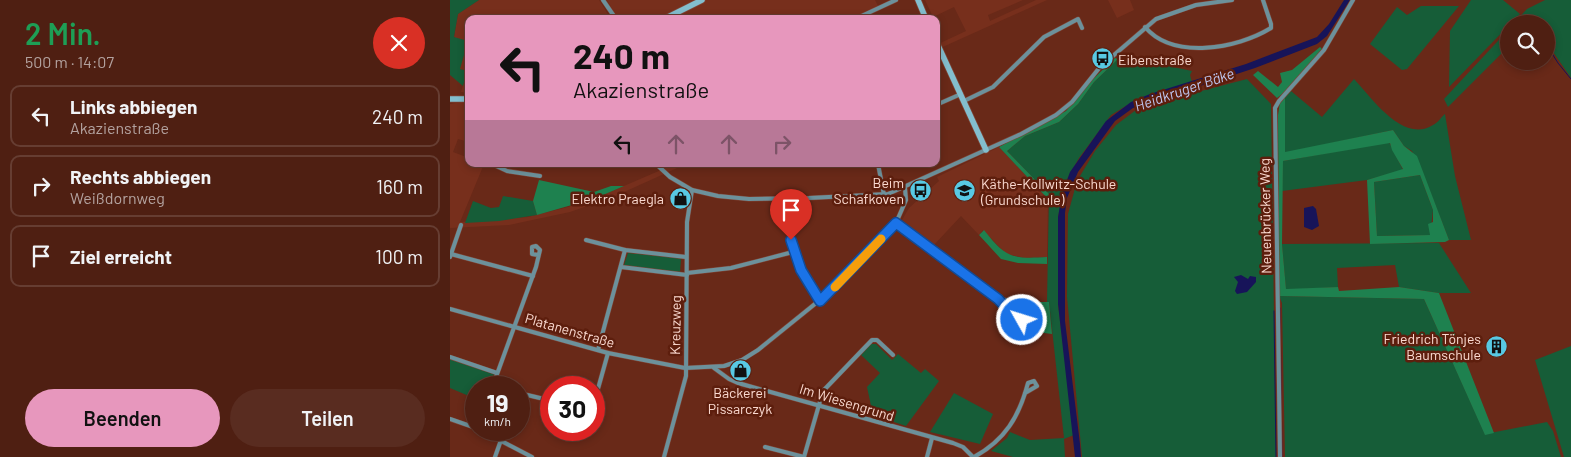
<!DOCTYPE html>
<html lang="de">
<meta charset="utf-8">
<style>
body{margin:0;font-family:Barlow,sans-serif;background:#592c20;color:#f1f3f6;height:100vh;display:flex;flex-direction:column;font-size:19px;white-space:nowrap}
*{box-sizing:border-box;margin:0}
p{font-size:16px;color:#b3a29f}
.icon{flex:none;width:28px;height:28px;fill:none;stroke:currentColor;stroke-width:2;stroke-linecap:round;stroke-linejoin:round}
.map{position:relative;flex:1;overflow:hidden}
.sheet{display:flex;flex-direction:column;background:#4f1f12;width:450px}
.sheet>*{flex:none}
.top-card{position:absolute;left:15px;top:15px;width:475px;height:152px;border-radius:10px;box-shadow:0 2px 8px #0003,0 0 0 1px #663d32;background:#e797bd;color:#111;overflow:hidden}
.buttons{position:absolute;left:1050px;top:15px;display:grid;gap:10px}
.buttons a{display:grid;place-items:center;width:55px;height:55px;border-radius:50%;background:#4f1f12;box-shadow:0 2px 8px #0003,0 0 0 1px #663d32;font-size:25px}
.speed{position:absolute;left:15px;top:376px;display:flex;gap:10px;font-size:25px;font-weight:700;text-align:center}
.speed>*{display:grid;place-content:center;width:65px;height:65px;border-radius:50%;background:#4f1f12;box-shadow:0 2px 8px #0003,0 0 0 1px #663d32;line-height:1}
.speed small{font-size:12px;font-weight:400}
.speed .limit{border:8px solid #d22;background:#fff;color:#111}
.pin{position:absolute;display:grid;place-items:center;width:42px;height:42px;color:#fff;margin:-51px -21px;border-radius:50% 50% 50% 0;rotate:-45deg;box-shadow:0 0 5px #0007}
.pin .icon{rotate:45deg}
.me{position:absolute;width:55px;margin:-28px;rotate:309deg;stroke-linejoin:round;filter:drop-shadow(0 0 4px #0008)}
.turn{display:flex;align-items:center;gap:18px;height:105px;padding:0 25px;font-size:22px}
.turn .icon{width:65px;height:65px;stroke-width:2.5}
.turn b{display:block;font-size:35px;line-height:42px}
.lanes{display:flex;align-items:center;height:48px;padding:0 25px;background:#0003;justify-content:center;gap:25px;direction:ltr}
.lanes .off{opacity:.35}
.round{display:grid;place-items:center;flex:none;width:52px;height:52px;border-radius:26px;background:#592c20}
.headline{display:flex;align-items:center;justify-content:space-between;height:85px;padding:0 25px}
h1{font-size:30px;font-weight:600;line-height:38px;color:#1e9e55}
.primary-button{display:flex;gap:10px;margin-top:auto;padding:10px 25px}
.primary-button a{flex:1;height:58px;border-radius:30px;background:#e797bd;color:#111;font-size:20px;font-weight:600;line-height:58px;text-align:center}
.primary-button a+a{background:#592c20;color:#f1f3f6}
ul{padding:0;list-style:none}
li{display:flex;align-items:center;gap:15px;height:62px;margin:0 10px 8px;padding:0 15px;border:2px solid #663d32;border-radius:10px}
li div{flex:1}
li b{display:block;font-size:19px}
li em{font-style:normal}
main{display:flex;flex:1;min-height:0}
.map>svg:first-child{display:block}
</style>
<main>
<section class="sheet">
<div class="headline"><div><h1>2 Min.</h1><p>500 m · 14:07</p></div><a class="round" style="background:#d93025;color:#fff"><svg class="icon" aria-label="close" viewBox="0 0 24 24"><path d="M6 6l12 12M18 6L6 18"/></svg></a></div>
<ul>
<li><svg class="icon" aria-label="left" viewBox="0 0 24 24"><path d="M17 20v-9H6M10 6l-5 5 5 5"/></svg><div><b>Links abbiegen</b><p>Akazienstraße</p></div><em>240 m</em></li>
<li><svg class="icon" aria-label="right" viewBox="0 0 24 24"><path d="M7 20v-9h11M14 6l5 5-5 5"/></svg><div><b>Rechts abbiegen</b><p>Weißdornweg</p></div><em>160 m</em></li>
<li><svg class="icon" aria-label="arrive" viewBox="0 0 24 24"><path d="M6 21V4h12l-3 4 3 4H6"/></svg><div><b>Ziel erreicht</b></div><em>100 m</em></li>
</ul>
<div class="primary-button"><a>Beenden</a><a>Teilen</a></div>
</section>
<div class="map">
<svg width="1121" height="457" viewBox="0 0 1121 457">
<rect width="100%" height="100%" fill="#692918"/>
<g fill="#772f1c">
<polygon points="29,0 149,0 161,19 19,19 19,93 11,92 17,71 10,70 4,37 8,14"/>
<polygon points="157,0 425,0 428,6 415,12 417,19 168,19"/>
<polygon points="475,0 573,0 538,15 540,21 586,0 597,0 486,50 486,45 516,31 504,7 483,17"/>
<polygon points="658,0 680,0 684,10 667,18"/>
<polygon points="12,102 19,104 19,142 8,139 3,152 19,158 19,164 34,164 10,222 78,217 118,207 146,198 225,164 236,164 163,197 120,212 59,225 0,228 0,104"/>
<polygon points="549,147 598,199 597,257 575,258 556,254 533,230 529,235 511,216 483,246 452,220 459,208 489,181 487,177"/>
</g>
<g fill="#165d38">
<polygon points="0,0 29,0 8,14 4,37 18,41 10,69 17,71 13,86 0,75"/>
<polygon points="1021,0 1053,0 1070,14 999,87 1000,31"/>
<polygon points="1095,0 1121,0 1121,78 1099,46 1096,24 1088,24 1084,19 1080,24 1063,24 1077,9"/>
<polygon points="971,6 1009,6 957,69 952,70 920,44 947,7 957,15"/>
<polygon points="1059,29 1059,46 998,107 994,99"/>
<polygon points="671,56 742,71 740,75 742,82 689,98 661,115 629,158 616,181 608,217 608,304 624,435 614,439 615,457 563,457 541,451 557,438 560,432 580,440 614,438 599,302 597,302 599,194 557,151 575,136 609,122 628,104 644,82"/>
<polygon points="797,79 821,104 826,457 632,457 617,297 618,214 627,181 645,151 666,125 690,107"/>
<path d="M904 79C922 98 953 144 983 125 988 123 991 117 995 114L1005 176 1021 240H999L972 171 962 151 954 146 943 130 835 153V96L841 91 872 117Z"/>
<polygon points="939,142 953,170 917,180 832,191 833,161"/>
<polygon points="970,175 983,210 980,235 927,236 924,182"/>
<polygon points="53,196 83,201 87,215 49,221 15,223 23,201 41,208 49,207"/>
<polygon points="989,243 1021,293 989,293 949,287 945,265 887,268 888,287 836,290 832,244"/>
<polygon points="178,253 231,258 230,273 174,265"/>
<polygon points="829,296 974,299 1035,434 1097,422 1103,431 1111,457 835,457 832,303"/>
<polygon points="421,344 426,344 442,360 448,354 471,373 475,369 489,381 456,426 423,415 417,387 430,373 411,355"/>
<polygon points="1121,346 1121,457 1114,457 1085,360"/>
<polygon points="0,358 44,374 39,387 26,388 26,399 0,388"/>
<polygon points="504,393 543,414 530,444 480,432"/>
</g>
<g fill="#1e814f" fill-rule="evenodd">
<polygon points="870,47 872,49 835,92 827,98 803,75 808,71 828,87 832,82 830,73 842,70"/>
<polygon points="665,58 668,59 644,82 628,104 609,122 575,136 557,151 599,194 598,199 549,147 616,111 642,80"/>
<path d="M835 96V152L943 130 954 146 967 156 999 240 995 242 920 244 917 180 953 169 942 150 940 143 833 161 832 244 836 289 888 287 889 291 949 287 989 293 1044 433 1035 435 974 299 829 296 828 115 830 102ZM970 175 983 210V222L978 224 980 235 927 236 924 182Z"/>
<polygon points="89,180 144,192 161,186 174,186 146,198 87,215 83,201"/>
<path d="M534 230C556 258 562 259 597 257V264L568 263 551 259 529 235Z"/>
<polygon points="580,302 599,302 602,334 594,333 575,321 580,313"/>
</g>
<g fill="#171459">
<polygon points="894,0 900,0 877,36 867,44 805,68 683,108 665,121 628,172 617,198 615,213 615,321 630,444 631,457 625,457 608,304 608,217 612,194 620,172 656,121 681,102 700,94 796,64 867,37 879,24"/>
<polygon points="863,206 866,209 869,226 862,230 854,227 854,208"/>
<polygon points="791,275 798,279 800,276 806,277 806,282 797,292 787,294 785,291 788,282 784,277"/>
</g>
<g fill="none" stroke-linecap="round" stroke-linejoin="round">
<g stroke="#171459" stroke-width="1">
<polyline points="1084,21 1086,24"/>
<polyline points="1096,44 1108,63 1121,79"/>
<polyline points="830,308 832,457"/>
<polyline points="824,311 826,457"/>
</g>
<defs>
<g id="street">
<polyline points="153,0 166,19"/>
<polyline points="405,19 446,0"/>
<path d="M695 27C723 60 787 49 821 28V24L813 0"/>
<polyline points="514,101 543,87 594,37 628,19 632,28"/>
<polyline points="486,105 511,94"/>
<polyline points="42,164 57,171 90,176"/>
<polyline points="206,164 220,177 242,190 268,196 299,199 359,198 438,194 571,134 606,115 622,102 650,67 706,19 746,5 782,0"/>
<polyline points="428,164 434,195"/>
<path d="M335 198C340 238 345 268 371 301"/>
<polyline points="446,223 548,299 573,302 576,306 575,315 572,321 562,315 548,299"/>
<polyline points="136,240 175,250 236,257"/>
<polyline points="1,254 83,276"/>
<polyline points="0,257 11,225"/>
<polyline points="171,267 237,275"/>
<polyline points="237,273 281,268 343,252"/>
<polyline points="0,309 158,353 235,368 274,366 292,360 308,350 376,295 446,223 456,200 455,188"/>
<polyline points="148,350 175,250"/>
<polyline points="0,357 47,373"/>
<polyline points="264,368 279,379 288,383 503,443 513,447 523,457"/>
<polyline points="42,388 86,267 90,250 86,246 82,247 82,254 88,255"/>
<polyline points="69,393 94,399"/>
<polyline points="144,403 158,353"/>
<polyline points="0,419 26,428"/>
<polyline points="30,430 82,457"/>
<polyline points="315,447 354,457"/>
<polyline points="45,457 51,440"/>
<polyline points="214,457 236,376 237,222 242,190"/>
<polyline points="354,457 373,391 422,340 427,340 443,355"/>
<polyline points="477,457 482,438"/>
<path d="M524 457C555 440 569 417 578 383L584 381 587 386 575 393"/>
<polyline points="830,457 825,108 829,101 874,50 903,0"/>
</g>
<g id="secondary">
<polyline points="468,0 476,19"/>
<polyline points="214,19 252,0"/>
<polyline points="486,41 536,150"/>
<polyline points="0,99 19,99"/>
</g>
</defs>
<use href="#street" stroke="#804536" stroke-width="5"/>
<use href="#secondary" stroke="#804536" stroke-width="7"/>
<use href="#street" stroke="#6c919b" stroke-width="4"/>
<use href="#secondary" stroke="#83bece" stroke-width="5.5"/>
</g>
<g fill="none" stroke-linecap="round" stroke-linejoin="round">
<defs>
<polyline id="route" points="341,240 351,270 370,301 446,223 548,299 562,314 572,320"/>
</defs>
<use href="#route" stroke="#114b97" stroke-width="12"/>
<use href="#route" stroke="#1a73e8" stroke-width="9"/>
<polyline stroke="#f59e0b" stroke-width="9" points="385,287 431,239"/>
</g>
<defs>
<symbol id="bus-disc" viewBox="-11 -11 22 22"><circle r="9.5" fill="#58c9e3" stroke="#5d1e0d"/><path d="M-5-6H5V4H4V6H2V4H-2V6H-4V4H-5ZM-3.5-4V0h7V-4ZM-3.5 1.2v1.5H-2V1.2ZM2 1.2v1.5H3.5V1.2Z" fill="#111"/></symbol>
<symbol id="school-disc" viewBox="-11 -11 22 22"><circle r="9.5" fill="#58c9e3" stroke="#5d1e0d"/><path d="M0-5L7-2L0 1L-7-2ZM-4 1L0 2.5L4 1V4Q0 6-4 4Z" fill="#111"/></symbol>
<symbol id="shop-disc" viewBox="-11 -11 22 22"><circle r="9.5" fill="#58c9e3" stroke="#5d1e0d"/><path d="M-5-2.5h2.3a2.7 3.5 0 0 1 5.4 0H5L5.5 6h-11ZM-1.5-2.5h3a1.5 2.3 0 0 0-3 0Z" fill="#111"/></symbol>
<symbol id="building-disc" viewBox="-11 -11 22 22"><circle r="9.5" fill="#58c9e3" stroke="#5d1e0d"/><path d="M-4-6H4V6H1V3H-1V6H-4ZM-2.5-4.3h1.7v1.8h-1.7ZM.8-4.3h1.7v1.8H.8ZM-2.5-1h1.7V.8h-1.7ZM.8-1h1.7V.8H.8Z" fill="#111"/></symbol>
</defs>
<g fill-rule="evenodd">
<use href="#bus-disc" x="640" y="46" width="25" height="25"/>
<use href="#bus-disc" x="458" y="178" width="25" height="25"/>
<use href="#school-disc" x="502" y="178" width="25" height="25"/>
<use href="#shop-disc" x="218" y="186" width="25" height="25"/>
<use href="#building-disc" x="1034" y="334" width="25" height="25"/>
<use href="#shop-disc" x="278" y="358" width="25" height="25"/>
</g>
<g text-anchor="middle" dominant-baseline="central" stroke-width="5" stroke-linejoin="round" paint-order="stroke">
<g font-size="14" fill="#fbdad1" stroke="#5d1e0d" text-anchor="end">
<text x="668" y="59" text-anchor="start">Eibenstraße</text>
<text x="454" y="182">Beim<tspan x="454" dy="16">Schafkoven</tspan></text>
<text x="531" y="183" text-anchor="start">Käthe-Kollwitz-Schule<tspan x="531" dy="16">(Grundschule)</tspan></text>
<text x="214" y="198">Elektro Praegla</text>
<text x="1031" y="338">Friedrich Tönjes<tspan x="1031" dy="16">Baumschule</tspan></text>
<text x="290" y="392" text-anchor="middle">Bäckerei<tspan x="290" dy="16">Pissarczyk</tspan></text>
</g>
<g font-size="14" fill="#fbdad1" stroke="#5d1e0d">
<text transform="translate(815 216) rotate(-91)">Neuenbrücker Weg</text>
<text transform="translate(225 325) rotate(-89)">Kreuzweg</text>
<text transform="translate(120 330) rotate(16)">Platanenstraße</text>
<text transform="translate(397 402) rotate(17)">Im Wiesengrund</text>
</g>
<g font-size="15" font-style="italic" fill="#bdc5ef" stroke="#5d1e0d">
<text transform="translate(734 89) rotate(-19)">Heidkruger Bäke</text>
</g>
</g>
</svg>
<div class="buttons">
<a><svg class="icon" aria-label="search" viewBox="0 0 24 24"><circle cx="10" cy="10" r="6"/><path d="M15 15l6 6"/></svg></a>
</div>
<div class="speed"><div>19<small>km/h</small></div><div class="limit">30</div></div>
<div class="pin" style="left:341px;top:240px;background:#d93025"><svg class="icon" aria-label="arrive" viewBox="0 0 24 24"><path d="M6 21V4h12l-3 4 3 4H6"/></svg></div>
<svg class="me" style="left:572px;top:320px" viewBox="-20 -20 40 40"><circle r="17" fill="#1a73e8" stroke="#fff" stroke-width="3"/><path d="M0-11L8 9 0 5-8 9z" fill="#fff"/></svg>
<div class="top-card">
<div class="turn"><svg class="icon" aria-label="left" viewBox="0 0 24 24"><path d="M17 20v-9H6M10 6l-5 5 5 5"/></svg><div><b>240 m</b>Akazienstraße</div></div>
<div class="lanes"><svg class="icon" aria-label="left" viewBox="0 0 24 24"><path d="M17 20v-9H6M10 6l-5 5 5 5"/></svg><svg class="icon off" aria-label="ahead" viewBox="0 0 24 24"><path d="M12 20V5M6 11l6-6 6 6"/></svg><svg class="icon off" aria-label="ahead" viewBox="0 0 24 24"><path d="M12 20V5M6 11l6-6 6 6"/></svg><svg class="icon off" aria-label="right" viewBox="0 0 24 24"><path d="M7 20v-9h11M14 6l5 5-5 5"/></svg></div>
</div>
</div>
</main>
